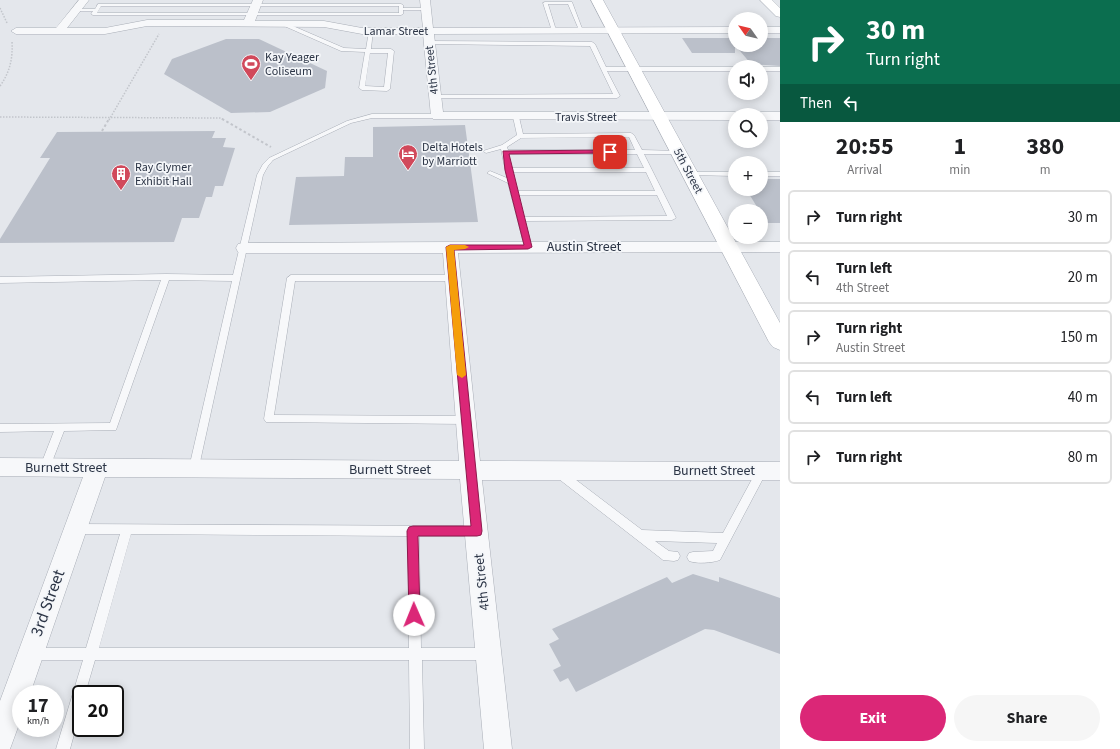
<!DOCTYPE html>
<meta charset="utf-8">
<style>
body{margin:0;font-family:"Source Sans 3",sans-serif;background:#f6f6f6;color:#202124;height:100vh;display:flex;flex-direction:column;font-size:15px;white-space:nowrap}
*{box-sizing:border-box;margin:0}
p{font-size:13px;color:#757577}
.icon{flex:none;width:22px;height:22px;fill:none;stroke:currentColor;stroke-width:2;stroke-linecap:round;stroke-linejoin:round}
.map{position:relative;flex:1;overflow:hidden}
.details{display:flex;flex-direction:column;background:#fff;width:340px}
.details>*{flex:none}
.hud{background:#0b6e4f;color:#fff;overflow:hidden}
.needle{width:26px;rotate:304deg}
.buttons{position:absolute;left:728px;top:12px;display:grid;gap:8px}
.buttons a{display:grid;place-items:center;width:40px;height:40px;border-radius:50%;background:#fff;box-shadow:0 2px 10px #0003;font-size:20px}
.speed{position:absolute;left:12px;top:685px;display:flex;gap:8px;font-size:20px;font-weight:700;text-align:center}
.speed>*{display:grid;place-content:center;width:52px;height:52px;border-radius:50%;background:#fff;box-shadow:0 2px 10px #0003;line-height:1}
.speed small{font-size:10px;font-weight:400}
.speed .limit{border:2px solid #111;border-radius:6px;background:#fff;color:#111}
.pin{position:absolute;display:grid;place-items:center;width:34px;height:34px;color:#fff;margin:-17px;border-radius:8px;box-shadow:0 2px 6px #0006}
.me{position:absolute;width:44px;margin:-22px;rotate:359deg;stroke-linejoin:round;filter:drop-shadow(0 0 3px #0008)}
.turn{display:flex;align-items:center;gap:14px;height:84px;padding:0 20px;font-size:18px}
.turn .icon{width:52px;height:52px;stroke-width:2.5}
.turn b{display:block;font-size:28px;line-height:34px}
.then{display:flex;align-items:center;height:38px;padding:0 20px;background:#0003;gap:8px;font-size:15px}
.eta{display:flex;justify-content:space-evenly;align-items:center;height:68px;text-align:center}
.eta b{font-size:24px;font-weight:700;line-height:28px}
.primary-button{display:flex;gap:8px;margin-top:auto;padding:8px 20px}
.primary-button a{flex:1;height:46px;border-radius:24px;background:#db2777;color:#fff;font-size:16px;font-weight:700;line-height:46px;text-align:center}
.primary-button a+a{background:#f6f6f6;color:#202124}
ul{padding:0;list-style:none}
li{display:flex;align-items:center;gap:12px;height:54px;margin:0 8px 6px;padding:0 12px;border:2px solid #e0e0e0;border-radius:6px}
li div{flex:1}
li b{display:block;font-size:15px}
li em{font-style:normal}
main{display:flex;flex:1;min-height:0}
.map>svg:first-child{display:block}
</style>
<main>
<div class="map">
<svg width="780" height="749" viewBox="0 0 780 749">
<rect width="100%" height="100%" fill="#e4e7ec"/>
<g fill="#bbc0ca">
<polygon points="682,38 735,38 735,53 692,53"/>
<polygon points="761,38 780,38 780,66 751,64 735,45 761,45"/>
<polygon points="226,39 259,39 327,71 325,88 270,112 231,113 164,74 172,59"/>
<polygon points="465,125 478,222 289,225 296,177 344,176 345,157 373,157 373,127"/>
<polygon points="215,131 212,138 226,138 223,147 235,148 223,186 215,186 212,197 206,197 199,218 182,218 174,242 0,243 0,239 50,158 40,158 57,132"/>
<polygon points="761,179 780,179 780,223 767,223 746,189 761,189"/>
<polygon points="693,574 719,582 719,577 780,598 780,654 714,630 705,629 576,692 568,678 560,682 553,670 561,666 549,644 559,639 552,629 667,577 672,583"/>
</g>
<g fill="none" stroke-linecap="round" stroke-linejoin="round">
<defs>
<g id="service">
<polygon points="545,2 572,2 583,31 579,30 568,4 548,4 556,30 552,31 543,3"/>
<path d="M98 4H401L403 5V8H425L427 9 425 10H403V14L401 15H93L91 14 93 11H76L74 10 76 9H95ZM101 6H399V13H97Z"/>
<path d="M282 23H286L344 48 366 49 369 31 373 30 371 49H391L394 51 390 89 387 91 362 90 359 88 365 52 341 51 282 25ZM370 53H388L384 87 365 86Z"/>
<polygon points="429,41 592,42 595,44 606,67 735,67 735,71 607,71 620,96 617,98 435,98 432,96 433,95 613,94 590,46 427,44 426,43"/>
<rect x="761" y="67" width="19" height="4"/>
<polygon points="372,114 437,114 440,116 437,118 372,118 351,123 273,160 268,166 263,175 198,471 194,472 190,471 189,468 232,281 169,280 116,430 64,431 50,467 49,470 45,471 41,470 40,467 54,431 0,432 0,424 110,423 161,280 0,283 0,277 166,274 233,275 257,175 263,164 269,158 347,121"/>
<path d="M516 115 519 117 523 134 631 133 634 135 642 150 680 151 681 152 678 154H644L676 218 672 220 525 221 532 247 528 249H525L508 183 487 173 490 171 507 178 501 149 486 153 483 151 502 145 517 135 513 117ZM629 137 635 150H508L507 147 521 138ZM509 154H637L644 168H511ZM512 172H646L655 191H517ZM518 195H657L667 216 524 217Z"/>
<polygon points="690,172 735,172 735,176 688,175 688,173"/>
<rect x="761" y="172" width="19" height="4"/>
<polygon points="291,275 453,275 457,278 453,281 295,281 274,415 466,416 469,417 471,420 469,423 466,424 266,422 264,419 287,278"/>
<path d="M762 467 766 468 767 471 720 560C712 563 697 564 689 561L687 557 689 553 693 552 713 551 717 543 655 541 669 551 678 552 680 556 678 560 674 561 663 560 555 476 554 473 555 470 559 469 563 470 642 530 723 533 758 468Z"/>
<path d="M76 524 475 526 479 528 480 531 479 534 475 536H419L421 648H486L490 650 492 654 490 658 486 660H422L424 749H410L409 660H95L85 694H81V709L70 749H56L83 660H33L29 658 27 654 29 650 33 648H86L120 534H76L72 532 71 529 72 526ZM131 534 408 536 409 648H99Z"/>
</g>
<g id="minor">
<polygon points="79,0 89,0 67,28 105,28 147,20 244,20 253,0 263,0 255,21 324,21 362,28 423,28 420,0 430,0 433,28 735,27 735,33 434,34 443,112 735,112 741,115 735,115 735,120 433,119 431,116 423,34 362,34 324,27 147,26 105,34 16,34 11,31 16,28 56,28"/>
<rect x="761" y="27" width="19" height="6"/>
<polygon points="761,112 780,112 780,120 761,120 761,115 755,115"/>
<polygon points="450,242 780,242 780,252 458,253 480,461 780,462 780,480 482,480 512,749 484,749 460,479 105,477 30,694 21,694 21,719 10,749 0,749 0,701 83,477 0,476 0,458 459,461 443,253 244,253 238,252 236,248 238,244 244,243"/>
</g>
<g id="secondary">
<polygon points="591,0 603,0 780,323 780,350 773,347 769,342"/>
<polygon points="760,0 772,0 780,8 780,17 776,16"/>
</g>
</defs>
<use href="#service" stroke="#a9aeb7" stroke-width="1"/>
<use href="#minor" stroke="#a9aeb7" stroke-width="1"/>
<use href="#secondary" stroke="#a9aeb7" stroke-width="1"/>
<g stroke="#c2c5cb" stroke-width="1.5" stroke-dasharray="1.5 1.5" stroke-linecap="butt">
<polyline points="0,8 7,23"/>
<path d="M0 86C10 72 13 58 12 41"/>
<polyline points="0,117 221,118 224,120"/>
<polyline points="109,120 159,34"/>
</g>
<g stroke="#c2c5cb" stroke-width="2" stroke-dasharray="2.5 2.5" stroke-linecap="butt">
<polyline points="222,119 271,147"/>
<polyline points="102,131 109,119"/>
</g>
<use href="#service" fill="#f7f8fa" fill-rule="evenodd"/>
<use href="#minor" fill="#f7f8fa" fill-rule="evenodd"/>
<use href="#secondary" fill="#fff" fill-rule="evenodd"/>
</g>
<polygon fill="#db2777" stroke="#8e194d" points="610,150 613,152 612,153 509,154 532,247 528,249 454,250 482,531 481,535 477,536 418,536 420,615 419,619 414,621 410,619 409,615 407,531 409,527 413,526 471,526 446,247 450,245 524,245 505,170 503,151"/>
<polygon fill="#f59e0b" points="450,245 465,245 469,247 465,249 454,250 466,375 462,378 457,375 446,247"/>
<defs>
<symbol id="stadium-pin" viewBox="-11 -11 22 30"><path d="M0 17L-7.5 6A9.5 9.5 0 1 1 7.5 6Z" fill="#d1495b" stroke="#f4f6f9"/><path d="M0-5a6.5 5 0 1 0 0 10a6.5 5 0 1 0 0-10ZM-3.5-1.8h7v3.6h-7Z" fill="#fff"/></symbol>
<symbol id="hotel-pin" viewBox="-11 -11 22 30"><path d="M0 17L-7.5 6A9.5 9.5 0 1 1 7.5 6Z" fill="#d1495b" stroke="#f4f6f9"/><path d="M-6-4.5h1.5V1H6V5H4.5V3h-9V5H-6ZM-4 0a1.8 1.8 0 1 1 3.6 0ZM.5 0V-2.5h3Q6-2.5 6 0Z" fill="#fff"/></symbol>
<symbol id="building-pin" viewBox="-11 -11 22 30"><path d="M0 17L-7.5 6A9.5 9.5 0 1 1 7.5 6Z" fill="#d1495b" stroke="#f4f6f9"/><path d="M-4-6H4V6H1V3H-1V6H-4ZM-2.5-4.3h1.7v1.8h-1.7ZM.8-4.3h1.7v1.8H.8ZM-2.5-1h1.7V.8h-1.7ZM.8-1h1.7V.8H.8Z" fill="#fff"/></symbol>
</defs>
<g fill-rule="evenodd">
<use href="#stadium-pin" x="240" y="53" width="22" height="30"/>
<use href="#hotel-pin" x="397" y="143" width="22" height="30"/>
<use href="#building-pin" x="110" y="163" width="22" height="30"/>
</g>
<g text-anchor="middle" dominant-baseline="central" stroke-width="3.5" stroke-linejoin="round" paint-order="stroke">
<g font-size="12" fill="#2b3445" stroke="#f4f6f9">
<text x="396" y="31">Lamar Street</text>
<text transform="translate(432 70) rotate(-96)">4th Street</text>
<text x="586" y="117">Travis Street</text>
<text transform="translate(688 171) rotate(62)">5th Street</text>
</g>
<g font-size="12" fill="#2b3445" stroke="#f4f6f9" text-anchor="start">
<text x="265" y="57">Kay Yeager<tspan x="265" dy="14">Coliseum</tspan></text>
<text x="422" y="147">Delta Hotels<tspan x="422" dy="14">by Marriott</tspan></text>
<text x="135" y="167">Ray Clymer<tspan x="135" dy="14">Exhibit Hall</tspan></text>
</g>
<g font-size="14" fill="#2b3445" stroke="#f4f6f9">
<text x="584" y="247">Austin Street</text>
<text x="66" y="468">Burnett Street</text>
<text x="390" y="470">Burnett Street</text>
<text x="714" y="471">Burnett Street</text>
<text transform="translate(482 582) rotate(-96)">4th Street</text>
</g>
<g font-size="17" fill="#2b3445" stroke="#f4f6f9">
<text transform="translate(48 603) rotate(-70)">3rd Street</text>
</g>
</g>
</svg>
<div class="buttons">
<a><svg class="needle" viewBox="-14 -14 28 28"><path d="M0-13l5 13h-10z" fill="#e53935"/><path d="M0 13l5-13h-10z" fill="#757577"/></svg></a>
<a><svg class="icon" aria-label="sound" viewBox="0 0 24 24"><path d="M4 9h4l5-4v14l-5-4H4zM17 9q2 3 0 6"/></svg></a>
<a><svg class="icon" aria-label="search" viewBox="0 0 24 24"><circle cx="10" cy="10" r="6"/><path d="M15 15l6 6"/></svg></a>
<a>+</a>
<a>−</a>
</div>
<div class="speed"><div>17<small>km/h</small></div><div class="limit">20</div></div>
<div class="pin" style="left:610px;top:152px;background:#d93025"><svg class="icon" aria-label="arrive" viewBox="0 0 24 24"><path d="M6 21V4h12l-3 4 3 4H6"/></svg></div>
<svg class="me" style="left:414px;top:615px" viewBox="-20 -20 40 40"><circle r="19" fill="#fff"/><path d="M0-13L10 11 0 6-10 11z" fill="#db2777"/></svg>
</div>
<section class="details">
<div class="hud">
<div class="turn"><svg class="icon" aria-label="right" viewBox="0 0 24 24"><path d="M7 20v-9h11M14 6l5 5-5 5"/></svg><div><b>30 m</b>Turn right</div></div>
<div class="then">Then<svg class="icon" aria-label="left" viewBox="0 0 24 24"><path d="M17 20v-9H6M10 6l-5 5 5 5"/></svg></div>
</div>
<div class="eta">
<div><b>20:55</b><p>Arrival</p></div>
<div><b>1</b><p>min</p></div>
<div><b>380</b><p>m</p></div>
</div>
<ul>
<li><svg class="icon" aria-label="right" viewBox="0 0 24 24"><path d="M7 20v-9h11M14 6l5 5-5 5"/></svg><div><b>Turn right</b></div><em>30 m</em></li>
<li><svg class="icon" aria-label="left" viewBox="0 0 24 24"><path d="M17 20v-9H6M10 6l-5 5 5 5"/></svg><div><b>Turn left</b><p>4th Street</p></div><em>20 m</em></li>
<li><svg class="icon" aria-label="right" viewBox="0 0 24 24"><path d="M7 20v-9h11M14 6l5 5-5 5"/></svg><div><b>Turn right</b><p>Austin Street</p></div><em>150 m</em></li>
<li><svg class="icon" aria-label="left" viewBox="0 0 24 24"><path d="M17 20v-9H6M10 6l-5 5 5 5"/></svg><div><b>Turn left</b></div><em>40 m</em></li>
<li><svg class="icon" aria-label="right" viewBox="0 0 24 24"><path d="M7 20v-9h11M14 6l5 5-5 5"/></svg><div><b>Turn right</b></div><em>80 m</em></li>
</ul>
<div class="primary-button"><a>Exit</a><a>Share</a></div>
</section>
</main>
